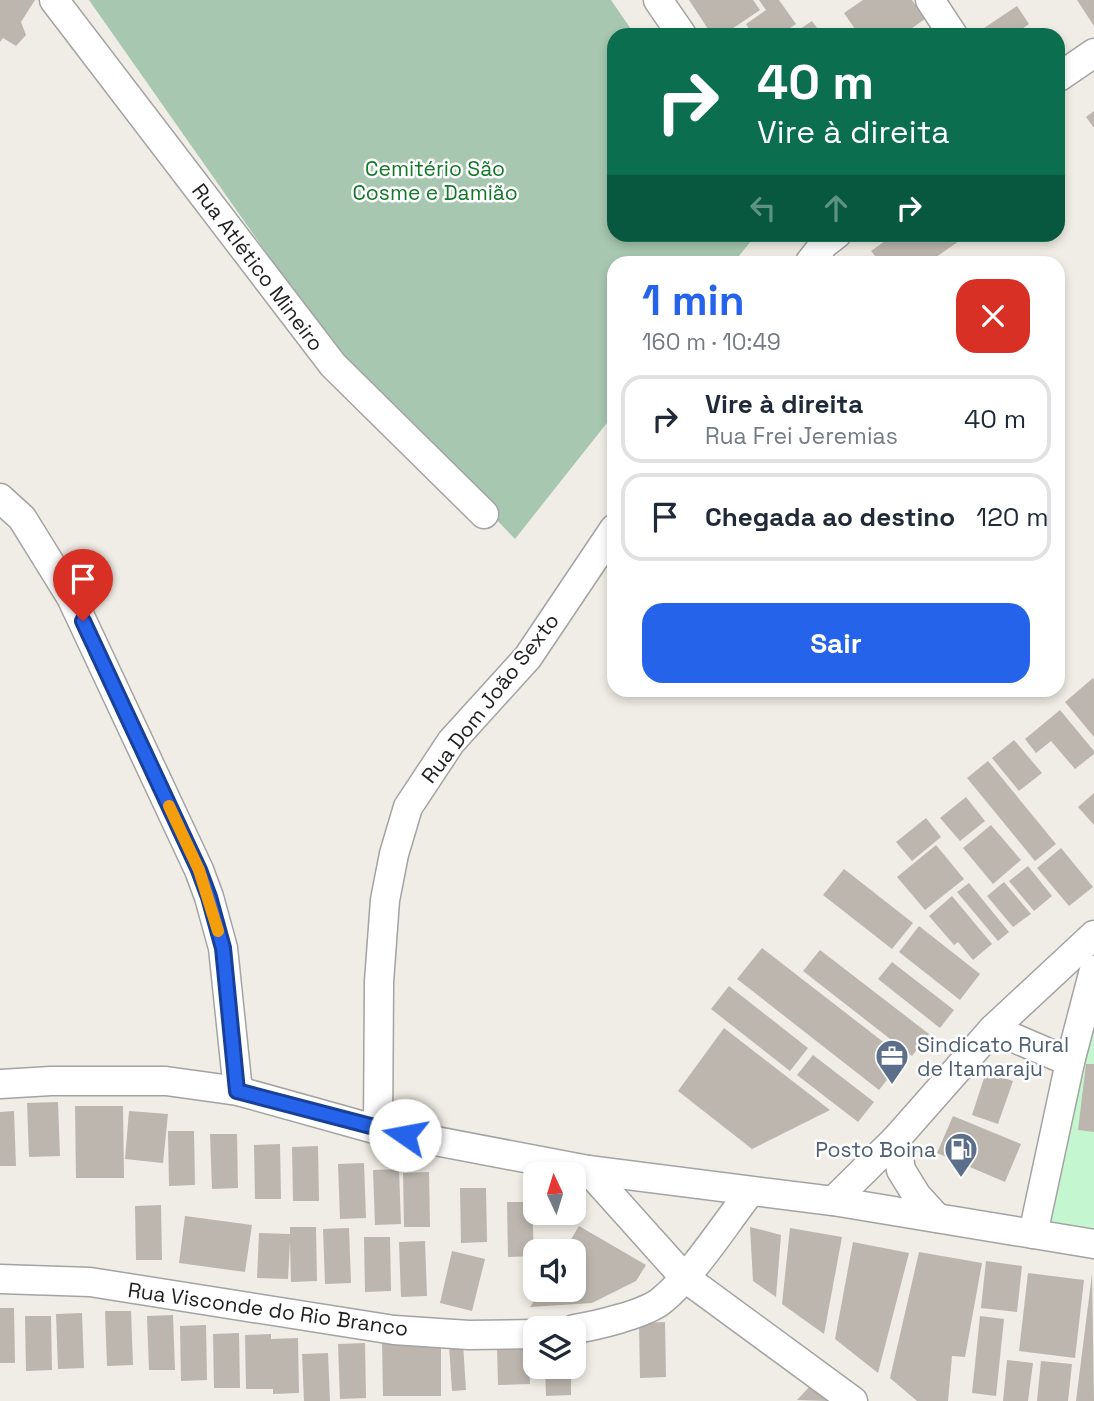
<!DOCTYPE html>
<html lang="pt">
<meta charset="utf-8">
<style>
body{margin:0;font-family:"Space Grotesk",sans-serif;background:#f6f6f7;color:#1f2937;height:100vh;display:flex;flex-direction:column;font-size:26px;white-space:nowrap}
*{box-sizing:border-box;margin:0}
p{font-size:23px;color:#747a83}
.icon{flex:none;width:38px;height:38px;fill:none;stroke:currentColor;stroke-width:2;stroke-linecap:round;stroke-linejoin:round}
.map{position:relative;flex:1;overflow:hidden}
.details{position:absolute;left:607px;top:256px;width:458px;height:441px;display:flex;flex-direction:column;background:#fff;border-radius:21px;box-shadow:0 4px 10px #0003}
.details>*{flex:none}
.hud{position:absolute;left:607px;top:28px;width:458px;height:214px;border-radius:21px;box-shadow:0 4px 10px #0003;background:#0b6e4f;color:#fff;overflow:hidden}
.needle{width:46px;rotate:356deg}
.buttons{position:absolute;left:523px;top:1162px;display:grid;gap:14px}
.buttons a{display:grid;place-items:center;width:63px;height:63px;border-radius:14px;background:#fff;box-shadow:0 4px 10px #0003;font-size:35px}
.pin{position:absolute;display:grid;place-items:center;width:60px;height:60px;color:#fff;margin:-72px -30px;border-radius:50% 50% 50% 0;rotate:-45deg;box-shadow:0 0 7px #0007}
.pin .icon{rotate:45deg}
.me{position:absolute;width:77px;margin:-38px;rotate:282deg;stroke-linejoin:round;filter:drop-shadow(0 0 5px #0008)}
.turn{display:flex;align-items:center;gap:24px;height:147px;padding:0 35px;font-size:32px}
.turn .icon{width:91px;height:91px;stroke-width:2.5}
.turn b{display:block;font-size:49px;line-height:60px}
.lanes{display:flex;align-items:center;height:66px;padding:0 35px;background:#0003;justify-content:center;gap:35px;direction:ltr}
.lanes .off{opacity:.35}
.round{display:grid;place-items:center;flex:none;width:74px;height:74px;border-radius:21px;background:#f6f6f7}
.overview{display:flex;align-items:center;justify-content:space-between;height:119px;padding:0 35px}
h1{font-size:42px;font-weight:700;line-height:52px;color:#2563eb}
.cta{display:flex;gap:14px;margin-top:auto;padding:14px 35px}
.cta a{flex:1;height:80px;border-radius:21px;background:#2563eb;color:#fff;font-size:28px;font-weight:700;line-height:80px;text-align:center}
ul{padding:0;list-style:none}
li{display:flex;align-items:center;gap:21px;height:88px;margin:0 14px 10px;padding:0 21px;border:4px solid #e0e1e3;border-radius:21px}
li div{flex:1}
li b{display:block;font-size:26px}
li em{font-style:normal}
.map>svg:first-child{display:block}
</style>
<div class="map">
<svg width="1094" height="1401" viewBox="0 0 1094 1401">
<rect width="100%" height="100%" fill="#efede5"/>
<polygon fill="#a7c7b0" points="89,0 611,0 635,35 614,35 614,234 756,235 734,262 614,262 614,414 515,539 336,352"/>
<polygon fill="#c4f7cf" points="1094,1016 1094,1228 1049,1221"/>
<g fill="#bcb6af">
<polygon points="0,0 35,0 21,22 26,35 16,46 3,38 0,42"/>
<polygon points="689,0 753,0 760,10 723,35 712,35"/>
<polygon points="759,0 779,0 796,24 780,35 753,35 746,24 766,10"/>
<polygon points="863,0 912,0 925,19 902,35 859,35 844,13"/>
<polygon points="1077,0 1094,0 1094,26"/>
<polygon points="1017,6 1029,24 1013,35 980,35 978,32"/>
<polygon points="812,21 822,35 791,35"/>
<polygon points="930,27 936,35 919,35"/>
<polygon points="1036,28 1040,35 1026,35"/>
<polygon points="1094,111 1094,128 1086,117"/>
<polygon points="895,234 959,234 962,239 929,262 880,262 871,251"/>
<polygon points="1093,678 1094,680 1094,737 1065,702"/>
<polygon points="1060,710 1094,751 1094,754 1075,769 1051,741 1036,753 1025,739"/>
<polygon points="1014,740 1042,773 1019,791 992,758"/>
<polygon points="988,761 1056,844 1035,861 967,778"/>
<polygon points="1094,793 1094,825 1078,807"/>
<polygon points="966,797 985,821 960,841 940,818"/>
<polygon points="926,818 941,837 912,861 896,842"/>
<polygon points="991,825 1021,860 993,884 963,848"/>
<polygon points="936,845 964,879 925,910 897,877"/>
<polygon points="1061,848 1093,887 1069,906 1037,868"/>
<polygon points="1028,866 1052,896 1034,911 1009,881"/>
<polygon points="844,869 913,923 892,949 823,895"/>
<polygon points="1004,882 1031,914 1013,927 987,896"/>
<polygon points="969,883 1009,932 998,941 957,892"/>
<polygon points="952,896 992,944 973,960 958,942 954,945 929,916"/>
<polygon points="919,926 980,974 960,1000 899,952"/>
<polygon points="762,948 904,1058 879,1090 737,979"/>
<polygon points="820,950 929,1034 912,1056 803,971"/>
<polygon points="892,962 954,1010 940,1028 878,979"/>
<polygon points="729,986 808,1048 790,1071 711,1009"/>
<polygon points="724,1028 830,1110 752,1149 678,1091"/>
<polygon points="813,1055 874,1102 858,1122 797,1075"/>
<polygon points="1086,1064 1094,1064 1094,1132 1078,1130"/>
<polygon points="986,1072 1013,1081 998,1124 972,1115"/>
<polygon points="58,1102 60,1156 29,1157 27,1103"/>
<polygon points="75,1106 123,1106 124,1178 76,1178"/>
<polygon points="14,1111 16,1166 0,1166 0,1112"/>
<polygon points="129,1111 168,1114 163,1163 125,1159"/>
<polygon points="953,1116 1021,1144 1005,1182 937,1153"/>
<polygon points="168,1131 194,1131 195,1185 169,1186"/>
<polygon points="210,1134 237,1134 238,1188 212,1189"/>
<polygon points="280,1144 281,1199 255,1199 254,1145"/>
<polygon points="318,1146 319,1201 293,1201 292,1147"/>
<polygon points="364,1163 366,1218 340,1219 338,1164"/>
<polygon points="399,1169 401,1224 375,1225 373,1170"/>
<polygon points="429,1172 430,1227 404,1227 403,1173"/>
<polygon points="460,1188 486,1188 487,1242 461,1243"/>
<polygon points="507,1202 532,1202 534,1256 508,1257"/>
<polygon points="161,1205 162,1260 136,1260 135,1206"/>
<polygon points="185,1216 252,1225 245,1272 179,1263"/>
<polygon points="579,1226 646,1265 636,1281 592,1303 530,1307 541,1290 574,1290 574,1251 564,1251"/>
<polygon points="290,1227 316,1227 317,1281 291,1282 290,1242 288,1279 257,1278 259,1233 290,1234"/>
<polygon points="750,1227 781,1235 776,1297 753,1281"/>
<polygon points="349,1228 351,1283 325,1284 323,1229"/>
<polygon points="790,1228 842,1237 824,1334 782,1304"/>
<polygon points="364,1237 390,1237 391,1291 365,1292"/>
<polygon points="425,1241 427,1296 401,1297 399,1242"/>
<polygon points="853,1242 909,1253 878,1373 835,1339"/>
<polygon points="452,1251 485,1259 472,1311 440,1303"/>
<polygon points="919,1252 982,1263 965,1357 952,1356 948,1401 917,1401 890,1378"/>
<polygon points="986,1261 1022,1266 1017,1312 981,1308"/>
<polygon points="1028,1273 1084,1280 1075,1358 1019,1351"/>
<polygon points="1092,1274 1094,1401 1076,1401"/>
<polygon points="0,1308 14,1308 15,1363 0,1363"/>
<polygon points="105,1311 131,1311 133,1365 107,1366"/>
<polygon points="82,1313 84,1368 58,1369 56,1314"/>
<polygon points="173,1315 175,1370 149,1370 147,1316"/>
<polygon points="25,1316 51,1316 52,1370 26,1371"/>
<polygon points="980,1316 1004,1319 996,1396 972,1393"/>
<polygon points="665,1322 666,1377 640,1378 639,1323"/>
<polygon points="206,1325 207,1380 181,1381 180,1326"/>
<polygon points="239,1333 240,1388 214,1388 213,1334"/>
<polygon points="271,1334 271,1339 298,1338 299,1393 273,1394 273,1389 246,1389 245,1335"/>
<polygon points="382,1341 441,1341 441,1396 383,1396"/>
<polygon points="365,1343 366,1398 340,1399 338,1344"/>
<polygon points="463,1344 466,1390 452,1391 449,1345"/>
<polygon points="529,1344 530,1384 498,1385 497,1345"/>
<polygon points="328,1353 330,1401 304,1401 302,1354"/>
<polygon points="1007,1360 1033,1363 1028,1401 1003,1401"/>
<polygon points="1041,1361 1072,1364 1068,1401 1037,1401"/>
<polygon points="545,1367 571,1367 571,1395 546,1396"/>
<polygon points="811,1385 827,1401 797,1400"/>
</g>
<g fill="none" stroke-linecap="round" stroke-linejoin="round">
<defs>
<g id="minor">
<polyline points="54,0 333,365 484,514"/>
<polyline points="658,0 682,35"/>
<polyline points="930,0 953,35"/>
<polyline points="1059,77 1094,53"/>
<polyline points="810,262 824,244 837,234"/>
<polyline points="0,498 22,518 71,597 199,870 209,897 223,948 238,1091"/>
<polyline points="993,1029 1070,1062"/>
<polyline points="0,1084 51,1081 166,1081 238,1091 378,1130 588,1170 833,1201 1094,1244"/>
<polyline points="378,1130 379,982 385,900 394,854 408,807 451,742 528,657 614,529"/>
<polyline points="896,1139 901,1170 917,1196 937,1218"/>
<polyline points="588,1170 684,1277 853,1401"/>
<polyline points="833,1201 896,1139 993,1029 1094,935"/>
<polyline points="1033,1234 1070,1062 1094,970"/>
<polyline points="0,1279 90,1282 394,1330 469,1335 536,1334"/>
<path d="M574 1329C595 1326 645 1314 661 1301 692 1276 725 1224 750 1192"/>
</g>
</defs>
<use href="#minor" stroke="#a3a3a3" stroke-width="31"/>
<use href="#minor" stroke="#fff" stroke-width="28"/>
</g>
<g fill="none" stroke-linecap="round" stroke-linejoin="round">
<defs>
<polyline id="route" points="83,621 199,870 209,897 223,948 237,1091 405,1135"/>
</defs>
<use href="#route" stroke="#184099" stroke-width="18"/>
<use href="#route" stroke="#2563eb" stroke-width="12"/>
<polyline stroke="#f59e0b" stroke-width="12" points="169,806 199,870 218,931"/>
</g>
<defs>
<symbol id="office-pin" viewBox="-11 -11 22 30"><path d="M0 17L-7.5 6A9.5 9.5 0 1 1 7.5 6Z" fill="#5c6f8a" stroke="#fff"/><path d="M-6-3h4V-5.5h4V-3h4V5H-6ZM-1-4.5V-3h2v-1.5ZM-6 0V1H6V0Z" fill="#fff"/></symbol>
<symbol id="fuel-pin" viewBox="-11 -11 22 30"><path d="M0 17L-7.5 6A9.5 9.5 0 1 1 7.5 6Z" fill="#5c6f8a" stroke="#fff"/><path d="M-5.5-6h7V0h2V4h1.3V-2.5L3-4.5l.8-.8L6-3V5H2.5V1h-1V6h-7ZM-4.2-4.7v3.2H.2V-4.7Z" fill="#fff"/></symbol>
</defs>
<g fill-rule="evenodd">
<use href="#office-pin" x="873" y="1037" width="38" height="52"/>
<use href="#fuel-pin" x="942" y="1130" width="38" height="52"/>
</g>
<g text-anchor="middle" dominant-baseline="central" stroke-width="5" stroke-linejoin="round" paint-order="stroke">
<g font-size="21" fill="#117827" stroke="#fff">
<text x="435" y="168">Cemitério São<tspan x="435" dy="24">Cosme e Damião</tspan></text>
</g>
<g font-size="21" fill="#1f1f1f" stroke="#fff">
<text transform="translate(258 267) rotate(53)">Rua Atlético Mineiro</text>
<text transform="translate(490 698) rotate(-52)">Rua Dom João Sexto</text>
<text transform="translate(268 1309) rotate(8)">Rua Visconde do Rio Branco</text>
</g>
<g font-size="21" fill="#4e5e75" stroke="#fff" text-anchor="start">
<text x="917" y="1044">Sindicato Rural<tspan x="917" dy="24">de Itamaraju</tspan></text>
<text x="936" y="1149" text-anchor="end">Posto Boina</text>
</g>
</g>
</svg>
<div class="buttons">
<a><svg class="needle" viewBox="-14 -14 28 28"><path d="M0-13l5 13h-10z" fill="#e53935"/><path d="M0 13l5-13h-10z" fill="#747a83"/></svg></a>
<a><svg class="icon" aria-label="sound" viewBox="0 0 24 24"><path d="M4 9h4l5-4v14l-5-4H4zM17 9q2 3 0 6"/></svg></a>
<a><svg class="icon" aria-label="layers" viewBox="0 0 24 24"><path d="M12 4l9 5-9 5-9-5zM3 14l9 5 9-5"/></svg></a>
</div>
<div class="pin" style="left:83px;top:621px;background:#d93025"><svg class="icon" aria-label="arrive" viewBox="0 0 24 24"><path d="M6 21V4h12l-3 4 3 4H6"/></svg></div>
<svg class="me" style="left:405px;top:1135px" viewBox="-20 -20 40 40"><circle r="19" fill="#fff"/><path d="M0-13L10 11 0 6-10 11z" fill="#2563eb"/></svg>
<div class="hud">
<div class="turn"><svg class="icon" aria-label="right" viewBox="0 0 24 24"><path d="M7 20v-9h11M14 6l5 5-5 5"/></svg><div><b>40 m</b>Vire à direita</div></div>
<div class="lanes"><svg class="icon off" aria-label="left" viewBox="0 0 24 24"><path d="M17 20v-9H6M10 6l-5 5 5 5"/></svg><svg class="icon off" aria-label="ahead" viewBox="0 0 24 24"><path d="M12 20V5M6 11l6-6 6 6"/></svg><svg class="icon" aria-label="right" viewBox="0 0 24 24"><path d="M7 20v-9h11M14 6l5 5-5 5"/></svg></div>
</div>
<section class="details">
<div class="overview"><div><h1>1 min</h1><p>160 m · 10:49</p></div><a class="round" style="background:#d93025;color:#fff"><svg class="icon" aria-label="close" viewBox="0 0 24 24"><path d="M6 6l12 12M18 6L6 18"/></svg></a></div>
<ul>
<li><svg class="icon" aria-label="right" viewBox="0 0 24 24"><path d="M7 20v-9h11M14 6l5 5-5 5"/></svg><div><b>Vire à direita</b><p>Rua Frei Jeremias</p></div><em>40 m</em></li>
<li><svg class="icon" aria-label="arrive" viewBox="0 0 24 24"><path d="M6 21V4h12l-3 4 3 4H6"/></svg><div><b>Chegada ao destino</b></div><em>120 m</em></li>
</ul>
<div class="cta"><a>Sair</a></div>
</section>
</div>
